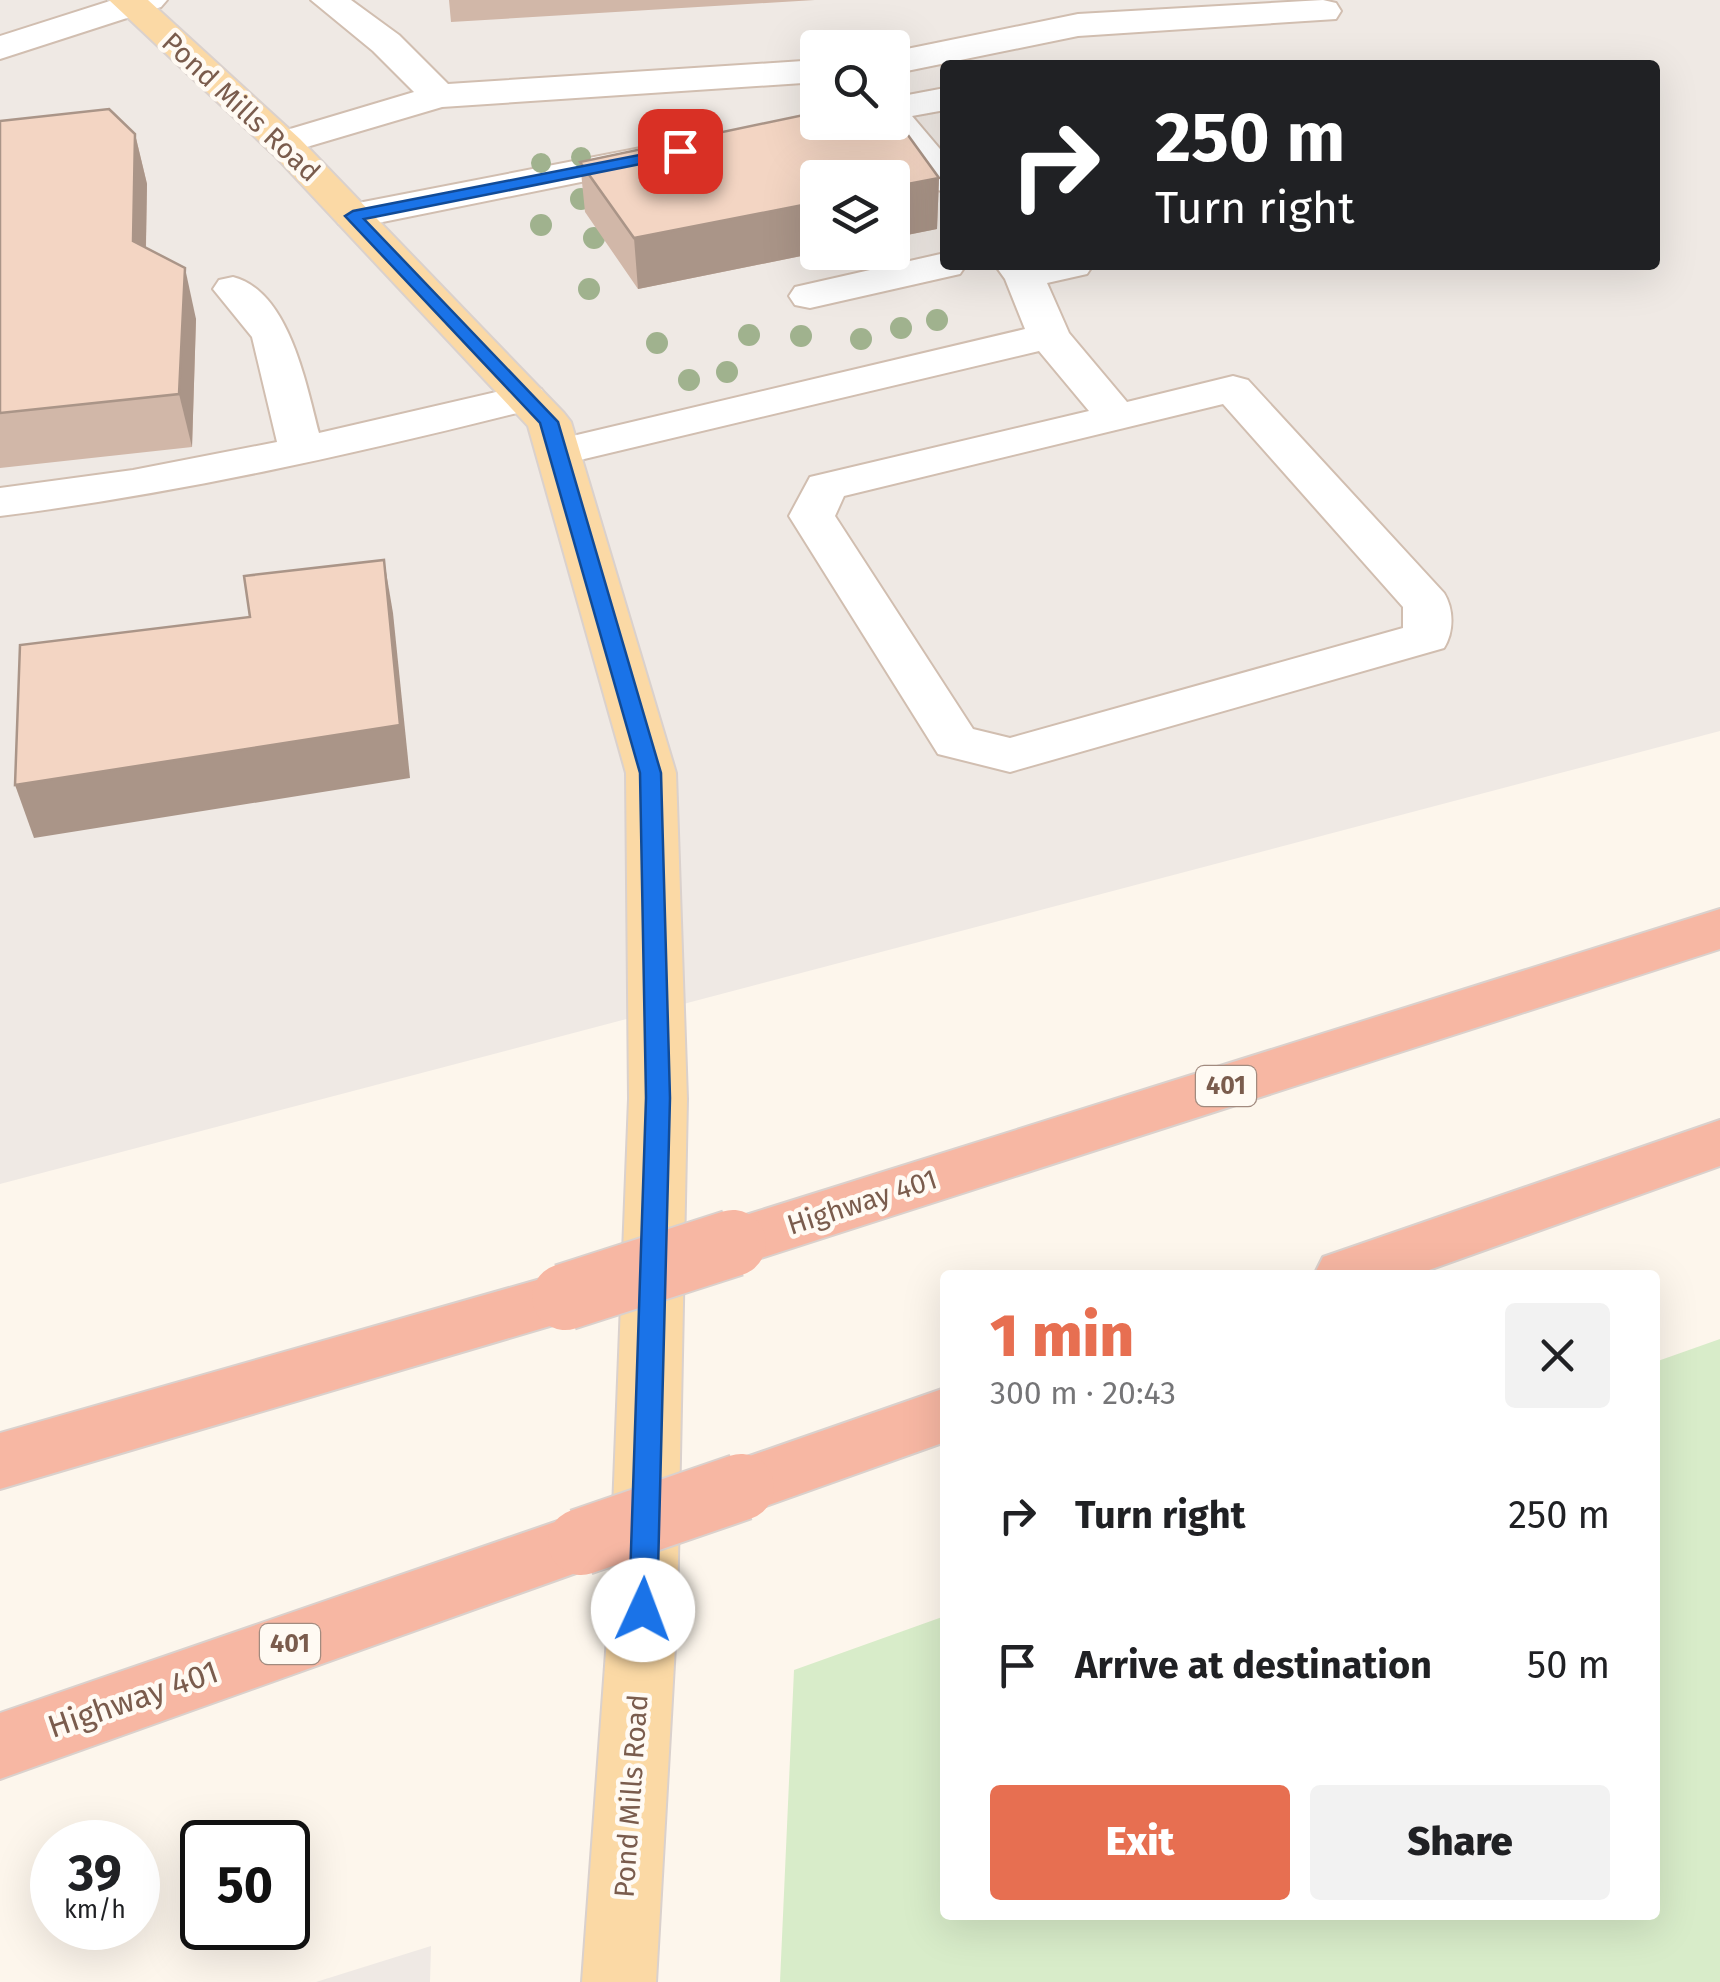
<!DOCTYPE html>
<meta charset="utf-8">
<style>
body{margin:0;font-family:"Fira Sans",sans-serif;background:#f2f2f2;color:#202124;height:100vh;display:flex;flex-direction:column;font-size:38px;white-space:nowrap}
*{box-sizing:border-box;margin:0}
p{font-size:32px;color:#757577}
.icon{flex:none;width:55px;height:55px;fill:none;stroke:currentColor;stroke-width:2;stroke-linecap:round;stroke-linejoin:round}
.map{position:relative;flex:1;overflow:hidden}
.side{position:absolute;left:940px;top:1270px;width:720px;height:650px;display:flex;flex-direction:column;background:#fff;border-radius:10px;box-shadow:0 10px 40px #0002}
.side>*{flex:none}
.banner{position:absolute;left:940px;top:60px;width:720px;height:210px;border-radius:10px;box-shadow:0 10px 40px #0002;background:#202124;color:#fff;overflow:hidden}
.fabs{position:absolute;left:800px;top:30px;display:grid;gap:20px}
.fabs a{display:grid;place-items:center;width:110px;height:110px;border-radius:10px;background:#fff;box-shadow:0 10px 40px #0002;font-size:50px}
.speed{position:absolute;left:30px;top:1820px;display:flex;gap:20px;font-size:50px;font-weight:700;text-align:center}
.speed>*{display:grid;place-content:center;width:130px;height:130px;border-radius:50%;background:#fff;box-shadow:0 10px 40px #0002;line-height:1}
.speed small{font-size:25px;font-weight:400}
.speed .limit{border:5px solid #111;border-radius:15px;background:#fff;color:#111}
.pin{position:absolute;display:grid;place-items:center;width:85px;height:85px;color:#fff;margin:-42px;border-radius:20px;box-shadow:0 5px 15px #0006}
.me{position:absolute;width:110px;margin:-55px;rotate:2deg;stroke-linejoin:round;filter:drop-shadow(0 0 8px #0008)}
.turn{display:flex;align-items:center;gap:35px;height:210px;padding:0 50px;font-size:45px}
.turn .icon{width:130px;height:130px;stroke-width:2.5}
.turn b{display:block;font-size:70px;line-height:85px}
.round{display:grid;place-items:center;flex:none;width:105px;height:105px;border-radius:10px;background:#f2f2f2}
.overview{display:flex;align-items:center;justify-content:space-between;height:170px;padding:0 50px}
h1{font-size:60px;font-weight:800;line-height:75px;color:#e76f51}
.action{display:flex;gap:20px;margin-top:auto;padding:20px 50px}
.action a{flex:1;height:115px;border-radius:10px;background:#e76f51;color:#fff;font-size:40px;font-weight:800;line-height:115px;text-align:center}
.action a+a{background:#f2f2f2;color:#202124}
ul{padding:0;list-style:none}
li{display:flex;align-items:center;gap:30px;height:150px;padding:0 50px}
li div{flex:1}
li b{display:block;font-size:38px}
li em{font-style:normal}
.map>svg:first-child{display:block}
</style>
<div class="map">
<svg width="1720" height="1982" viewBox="0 0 1720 1982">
<rect width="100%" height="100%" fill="#fdf6ec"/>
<g fill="#efe9e4" fill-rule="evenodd">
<path d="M0 0H1720V731L0 1184ZM818 48H892V122H818ZM945 65H1655V265H945ZM818 178H892V252H818Z"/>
<polygon points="431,1946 430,1982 316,1982"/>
</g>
<polygon fill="#d8ecc9" points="1720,1339 1720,1982 780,1982 794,1670 945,1616 945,1915 1655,1915 1655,1362"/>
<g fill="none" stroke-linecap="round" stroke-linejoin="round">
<defs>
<g id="minor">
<polygon points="113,0 167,0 161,7 0,59 0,36"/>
<polygon points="311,0 351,0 399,35 448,84 818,60 818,82 442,107 283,154 270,151 264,143 270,135 414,92 373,51"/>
<polygon points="1323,0 1336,3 1341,11 1336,19 1078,36 892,74 892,52 1078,14"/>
<polygon points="945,88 945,110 912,116 945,155 945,192 931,188 878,122 892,122 892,98"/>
<polygon points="656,145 670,148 675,156 670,164 353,228 339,224 333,216 339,208 353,204"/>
<polygon points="945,253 945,265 966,265 960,274 810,308 795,305 789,296 795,287"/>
<path d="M995 265H1093L1087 274 1047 283 1069 333 1127 402 1233 376 1248 380 1444 593C1454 609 1454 632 1444 648L1010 772 938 754 789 516 810 477 1089 411 1039 351 559 465 543 461 537 452 543 443 1025 329 1005 279ZM1223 404 1403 607V628L1010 738 973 729 835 516 844 496Z"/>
<path d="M233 277C289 291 306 384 319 433L526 385 541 389 548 398 541 407C363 452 183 493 0 516V488L133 470 277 442 252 337 213 289 219 280Z"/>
</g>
<polygon id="major" points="109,0 148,0 300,139 564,413 571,422 676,773 687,1099 677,1611 656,1982 582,1982 609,1611 629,1099 626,773 528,426 274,155"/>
<g id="highway">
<polygon points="1720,909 1720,949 733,1267 712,1260 703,1243 712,1226 733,1219"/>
<polygon points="1720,1120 1720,1166 1415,1275 1314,1275 1323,1257"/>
<polygon points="565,1272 587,1279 596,1297 587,1315 0,1489 0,1433"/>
<polygon points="945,1388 945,1442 741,1515 718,1507 709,1487 718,1467"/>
<polygon points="581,1513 604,1521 614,1542 604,1563 0,1779 0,1713"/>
</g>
</defs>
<use href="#minor" stroke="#d1beb0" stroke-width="4"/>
<use href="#major" stroke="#dad1cd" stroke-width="4"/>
<use href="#highway" stroke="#dad1cd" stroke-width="4"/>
<use href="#minor" fill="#fff" fill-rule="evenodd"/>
<use href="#major" fill="#fbd9a5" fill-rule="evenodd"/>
<use href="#highway" fill="#f7b7a3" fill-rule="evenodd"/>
<defs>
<g id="highway-bridge">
<polyline points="565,1297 733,1243"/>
<polyline points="581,1542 741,1487"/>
</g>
</defs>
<use href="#highway-bridge" stroke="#dad1cd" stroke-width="70" stroke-linecap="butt"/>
<use href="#highway-bridge" stroke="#f7b7a3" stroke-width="66"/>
</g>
<g fill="#a0b28e">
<circle cx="581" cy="157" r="10"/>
<circle cx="541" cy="163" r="10"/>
<circle cx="581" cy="199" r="11"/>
<circle cx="541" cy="225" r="11"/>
<circle cx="594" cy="238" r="11"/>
<circle cx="589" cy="289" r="11"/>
<circle cx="937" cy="320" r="11"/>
<circle cx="901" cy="328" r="11"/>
<circle cx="749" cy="335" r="11"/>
<circle cx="801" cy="336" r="11"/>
<circle cx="861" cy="339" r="11"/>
<circle cx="657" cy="343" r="11"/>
<circle cx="727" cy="372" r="11"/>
<circle cx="689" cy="380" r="11"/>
</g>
<g fill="#d1b7a8">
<polygon points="449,0 815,0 451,22"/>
<polygon points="818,112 818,122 892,122 892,113 939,178 937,229 892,238 892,178 818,178 818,252 821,252 638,289 585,212 580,162"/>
<polygon points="0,121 135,134 147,184 146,248 196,319 192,447 0,468"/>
</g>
<g fill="#aa9588">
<polygon points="135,134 147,184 145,292 133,241"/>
<polygon points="939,178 937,229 892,238 892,187"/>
<polygon points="818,202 818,252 821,252 638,289 634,238"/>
<polygon points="185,268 196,319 192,447 179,394"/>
<polygon points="384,560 393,613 410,778 34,838 15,785"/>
</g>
<g fill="#f3d5c3" stroke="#aa9588" stroke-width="2.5">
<polygon points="109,109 135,134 133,241 185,268 179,394 0,413 0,121"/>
<polygon points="818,112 818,122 892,122 892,113 939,178 892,187 892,178 818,178 818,202 634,238 580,162"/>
<polygon points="384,560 400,725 15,785 20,645 250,617 244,576"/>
</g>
<polygon fill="#1a73e8" stroke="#114b97" stroke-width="2.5" points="680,147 688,151 686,155 364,219 558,422 661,773 670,1098 657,1610 653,1619 643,1623 633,1619 629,1610 646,1098 640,773 540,423 345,216 353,211"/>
<g text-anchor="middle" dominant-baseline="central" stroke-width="9" stroke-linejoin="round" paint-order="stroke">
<g fill="#fffaf3" stroke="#a28b7f" stroke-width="2.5">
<rect x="1196" y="1066" width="60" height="40" rx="8"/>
<rect x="260" y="1624" width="60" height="40" rx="8"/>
</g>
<g font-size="25" font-weight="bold" fill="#7a5c4d">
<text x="1226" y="1086">401</text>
<text x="290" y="1644">401</text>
</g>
<g font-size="28" fill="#7a5c4d" stroke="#fffaf3">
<text transform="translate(241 107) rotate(43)">Pond Mills Road</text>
<text transform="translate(862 1202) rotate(-18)">Highway 401</text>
<text transform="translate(631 1796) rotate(-86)">Pond Mills Road</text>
</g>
<g font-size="32" fill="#7a5c4d" stroke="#fffaf3">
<text transform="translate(133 1699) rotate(-19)">Highway 401</text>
</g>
</g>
</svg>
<div class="fabs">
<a><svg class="icon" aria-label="search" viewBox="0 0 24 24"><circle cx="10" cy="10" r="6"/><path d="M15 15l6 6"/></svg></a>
<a><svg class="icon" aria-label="layers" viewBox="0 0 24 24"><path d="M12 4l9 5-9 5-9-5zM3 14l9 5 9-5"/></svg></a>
</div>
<div class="speed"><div>39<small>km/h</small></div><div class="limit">50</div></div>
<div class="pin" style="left:680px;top:151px;background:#d93025"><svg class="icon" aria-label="arrive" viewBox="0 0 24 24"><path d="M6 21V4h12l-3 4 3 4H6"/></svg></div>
<svg class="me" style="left:643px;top:1610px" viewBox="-20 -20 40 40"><circle r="19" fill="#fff"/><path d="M0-13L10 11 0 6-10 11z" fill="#1a73e8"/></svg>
<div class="banner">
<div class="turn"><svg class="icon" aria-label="right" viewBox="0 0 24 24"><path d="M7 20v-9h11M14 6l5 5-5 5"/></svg><div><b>250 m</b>Turn right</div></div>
</div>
<section class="side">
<div class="overview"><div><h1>1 min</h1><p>300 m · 20:43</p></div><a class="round"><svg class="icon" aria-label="close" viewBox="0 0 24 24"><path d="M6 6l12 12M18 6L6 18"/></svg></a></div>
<ul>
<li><svg class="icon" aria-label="right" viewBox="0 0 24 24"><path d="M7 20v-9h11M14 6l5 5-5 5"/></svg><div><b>Turn right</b></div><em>250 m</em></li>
<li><svg class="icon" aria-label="arrive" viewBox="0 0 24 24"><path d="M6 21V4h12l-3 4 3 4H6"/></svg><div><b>Arrive at destination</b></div><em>50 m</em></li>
</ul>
<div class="action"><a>Exit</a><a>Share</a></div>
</section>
</div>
